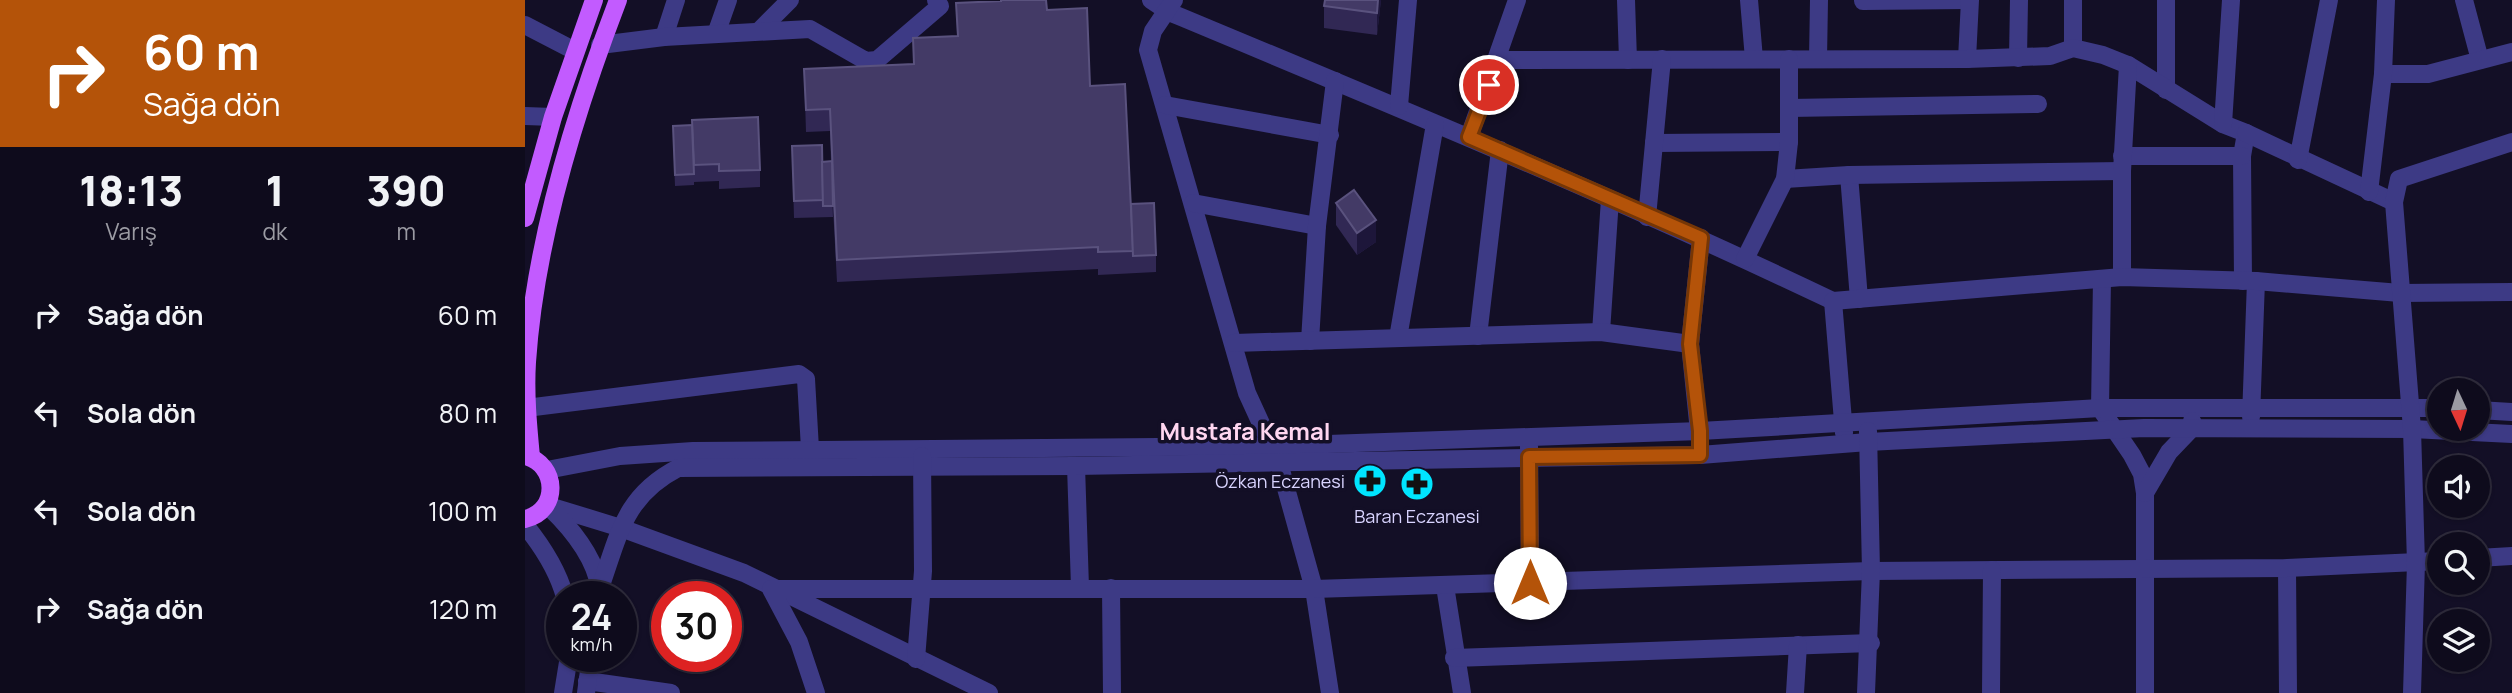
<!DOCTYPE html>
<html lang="tr">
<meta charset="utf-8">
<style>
body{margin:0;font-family:Manrope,sans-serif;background:#171425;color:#f1f3f6;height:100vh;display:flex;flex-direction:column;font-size:26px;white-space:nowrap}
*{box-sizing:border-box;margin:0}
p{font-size:23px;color:#9b9ba3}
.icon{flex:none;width:38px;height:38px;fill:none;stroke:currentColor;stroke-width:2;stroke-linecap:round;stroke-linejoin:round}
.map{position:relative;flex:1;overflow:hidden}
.side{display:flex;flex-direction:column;background:#0e0b1c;width:525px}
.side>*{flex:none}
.hud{background:#b45309;color:#fff;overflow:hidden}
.needle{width:46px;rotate:176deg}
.fabs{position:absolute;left:1902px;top:378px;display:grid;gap:14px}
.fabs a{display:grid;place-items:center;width:63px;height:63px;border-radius:50%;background:#0e0b1c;box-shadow:0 2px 5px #0004,0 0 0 2px #2e2b3b;font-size:35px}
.speed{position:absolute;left:21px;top:581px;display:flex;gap:14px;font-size:35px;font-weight:700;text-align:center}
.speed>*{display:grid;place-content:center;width:91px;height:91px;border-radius:50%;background:#0e0b1c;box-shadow:0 2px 5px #0004,0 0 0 2px #2e2b3b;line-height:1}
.speed small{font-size:18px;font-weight:400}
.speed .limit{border:10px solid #d22;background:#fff;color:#111}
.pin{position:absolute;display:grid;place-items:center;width:60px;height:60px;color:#fff;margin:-30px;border:4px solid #fff;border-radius:50%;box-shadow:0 2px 7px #0007}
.me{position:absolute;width:77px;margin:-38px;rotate:0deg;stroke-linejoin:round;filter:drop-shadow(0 0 5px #0008)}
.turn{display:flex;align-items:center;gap:24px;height:147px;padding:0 28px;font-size:32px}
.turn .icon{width:91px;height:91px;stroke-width:2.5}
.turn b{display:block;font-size:49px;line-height:60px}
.eta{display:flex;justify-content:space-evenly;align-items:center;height:119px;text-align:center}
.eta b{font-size:42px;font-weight:800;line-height:49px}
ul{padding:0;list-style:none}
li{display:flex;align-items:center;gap:21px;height:98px;padding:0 28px}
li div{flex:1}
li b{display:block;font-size:26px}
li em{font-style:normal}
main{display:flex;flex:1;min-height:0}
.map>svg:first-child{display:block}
</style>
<main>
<section class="side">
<div class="hud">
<div class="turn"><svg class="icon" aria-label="right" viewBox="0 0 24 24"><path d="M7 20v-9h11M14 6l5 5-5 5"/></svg><div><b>60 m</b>Sağa dön</div></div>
</div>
<div class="eta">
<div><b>18:13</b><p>Varış</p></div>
<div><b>1</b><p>dk</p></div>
<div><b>390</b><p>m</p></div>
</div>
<ul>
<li><svg class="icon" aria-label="right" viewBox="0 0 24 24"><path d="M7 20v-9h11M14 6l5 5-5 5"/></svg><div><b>Sağa dön</b></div><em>60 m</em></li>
<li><svg class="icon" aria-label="left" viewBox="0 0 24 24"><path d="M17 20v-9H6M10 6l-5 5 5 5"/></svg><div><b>Sola dön</b></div><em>80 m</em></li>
<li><svg class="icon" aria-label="left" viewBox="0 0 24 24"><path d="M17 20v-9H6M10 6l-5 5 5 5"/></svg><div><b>Sola dön</b></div><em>100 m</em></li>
<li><svg class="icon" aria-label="right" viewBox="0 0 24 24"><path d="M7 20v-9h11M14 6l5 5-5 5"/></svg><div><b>Sağa dön</b></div><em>120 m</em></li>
</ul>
</section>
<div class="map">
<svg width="1987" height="693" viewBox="0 0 1987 693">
<rect width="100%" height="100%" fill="#130f26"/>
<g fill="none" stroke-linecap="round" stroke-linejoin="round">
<g stroke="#3d3a85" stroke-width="18">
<path d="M626 0 644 12C867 105 1090 197 1308 301"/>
<polyline points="649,0 628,31 623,50 722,393 754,463 789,589 805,693"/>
<polyline points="1101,0 1103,60"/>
<polyline points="1224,0 1229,59"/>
<polyline points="1548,0 1548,48"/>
<polyline points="1641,0 1641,90"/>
<polyline points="1939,0 1955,60"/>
<polyline points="1338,1 1443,0"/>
<polyline points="0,25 50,51"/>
<polyline points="234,31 265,0"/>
<polyline points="191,34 203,0"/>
<polyline points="139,37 151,0"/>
<polyline points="75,45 139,37 285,29 341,61 352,60 415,6 411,0"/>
<polyline points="1493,58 1494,0"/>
<polyline points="1293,59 1294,0"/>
<polyline points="1442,59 1445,0"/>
<polyline points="973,60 1442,59 1525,56 1548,48 1578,55 1603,65 1698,124 1721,133 1717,156 1718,281"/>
<polyline points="1858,74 1903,74 1987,52"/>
<polyline points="640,105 805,135"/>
<polyline points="874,106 883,0"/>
<polyline points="1264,108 1513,104"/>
<polyline points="0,116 28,117"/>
<polyline points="1698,124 1706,0"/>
<polyline points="1721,133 1869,202"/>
<polyline points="944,137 992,0"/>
<polyline points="1129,143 1264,142"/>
<polyline points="1597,156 1717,156"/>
<polyline points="1773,160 1804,0"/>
<polyline points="1324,175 1334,299"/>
<polyline points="1260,179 1324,175 1597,171"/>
<polyline points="1844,192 1858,74 1861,0"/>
<polyline points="668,203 792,226"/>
<polyline points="1122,217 1137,59"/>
<polyline points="1220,259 1260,179 1264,142 1264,59"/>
<polyline points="1597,277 1597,171 1603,65"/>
<polyline points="1577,279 1575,408 1607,455 1617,474 1620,493 1620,693"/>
<polyline points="1076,332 1085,199"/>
<polyline points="953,336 975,150"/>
<polyline points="873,338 910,124"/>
<polyline points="785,341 792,226 810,81"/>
<polyline points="709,343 1076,332 1165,344"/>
<polyline points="1,408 274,374 281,379 285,449"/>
<polyline points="1953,410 1987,412"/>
<polyline points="1726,417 1731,281"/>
<polyline points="1319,433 1308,301 1597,277 1731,281 1875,293 1987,292"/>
<polyline points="1175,441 1165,344 1176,238"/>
<polyline points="1004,446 1005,583"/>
<polyline points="551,466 555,587"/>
<polyline points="22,470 95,456 168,451 746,446 1175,431 1575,408 1914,408"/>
<polyline points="1620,493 1644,452 1666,429 1667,421"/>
<polyline points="21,505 96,528 219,573 464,693"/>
<path d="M24 507C47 529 70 557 75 589"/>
<path d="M0 525C17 546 33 571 40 597"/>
<polyline points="1953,558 1987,556"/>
<polyline points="1762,568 1763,693"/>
<polyline points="920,586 937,693"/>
<path d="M75 588C94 535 99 496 153 468L551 466 1175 455 1343 442 1619 428 1887 429 1987 434"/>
<polyline points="586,588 587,693"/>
<polyline points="929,658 1346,643"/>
<polyline points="391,659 398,571 397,456"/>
<polyline points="62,681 146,693"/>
<polyline points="38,693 44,656"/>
<polyline points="61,693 66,656"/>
<polyline points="291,693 274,642 246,589 789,589 1346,571 1762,568 1914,561"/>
<polyline points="1270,693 1273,645"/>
<polyline points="1341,693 1346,571 1343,431"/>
<polyline points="1466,693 1467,570"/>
<polyline points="1887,693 1891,563 1887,429 1869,202 1874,179 1987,142"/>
</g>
<g stroke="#c25bff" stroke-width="18">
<polyline points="0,218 28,117 69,0"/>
<path d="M0 456C33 464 35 511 0 519"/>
<path d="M6 457C3 425 0 394 2 362 10 242 50 112 93 0"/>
</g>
</g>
<g fill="#312854">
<polygon points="476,0 522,10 565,86 606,204 631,255 631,272 573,275 573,269 312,282 307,189 308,217 269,218 267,146 297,162 306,161 305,131 281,132 279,69 388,64 388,38 432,36 431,3 476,1"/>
<polygon points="856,0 852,35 799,28 799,6"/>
<polygon points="148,138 235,170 235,187 194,189 194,181 169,182 169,185 150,186"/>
<polygon points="811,203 851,242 832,255 811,225"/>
</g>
<g fill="#1d163a">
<polygon points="853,0 856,0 852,35 852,13"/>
<polygon points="851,220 851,242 832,255 832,233"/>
</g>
<g fill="#433a66" stroke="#5a527e" stroke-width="2">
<polygon points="476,0 521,0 522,10 562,8 565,86 600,84 608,251 573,252 573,247 312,260 305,109 281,110 279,69 389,64 388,38 433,36 431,3 476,1"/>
<polygon points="800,0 853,0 852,13 799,6"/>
<polygon points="233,117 235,170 194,171 194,164 169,165 167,120"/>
<polygon points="167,125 169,174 150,175 148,126"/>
<polygon points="297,145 298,200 269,201 267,146"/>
<polygon points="307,161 308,206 298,206 297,162"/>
<polygon points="829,190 851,220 832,233 811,203"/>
<polygon points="629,203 631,255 608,256 606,204"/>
</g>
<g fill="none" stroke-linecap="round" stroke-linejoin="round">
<defs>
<polyline id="route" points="964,85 944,137 1176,238 1165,344 1175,431 1175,455 1004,457 1005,583"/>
</defs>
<use href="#route" stroke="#753606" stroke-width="18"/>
<use href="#route" stroke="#b45309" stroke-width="12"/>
</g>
<defs>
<symbol id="pharmacy-disc" viewBox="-11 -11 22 22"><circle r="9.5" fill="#00e5ff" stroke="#130f26"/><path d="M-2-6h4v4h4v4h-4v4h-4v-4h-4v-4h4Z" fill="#111"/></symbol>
</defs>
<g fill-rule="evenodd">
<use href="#pharmacy-disc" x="826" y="462" width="38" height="38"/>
<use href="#pharmacy-disc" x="873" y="465" width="38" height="38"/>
</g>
<g text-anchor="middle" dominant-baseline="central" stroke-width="7" stroke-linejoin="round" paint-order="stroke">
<g font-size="18" fill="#d9d4ff" stroke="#130f26" text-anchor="end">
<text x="820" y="481">Özkan Eczanesi</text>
<text x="892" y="516" text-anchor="middle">Baran Eczanesi</text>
</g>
<g font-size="24" font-weight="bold" fill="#ffd6f0" stroke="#130f26">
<text x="720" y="430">Mustafa Kemal</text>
</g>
</g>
</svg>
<div class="fabs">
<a><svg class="needle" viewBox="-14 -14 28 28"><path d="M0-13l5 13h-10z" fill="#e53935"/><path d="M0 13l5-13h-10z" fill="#9b9ba3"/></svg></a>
<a><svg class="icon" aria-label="sound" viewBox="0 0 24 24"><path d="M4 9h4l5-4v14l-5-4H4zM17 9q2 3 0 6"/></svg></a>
<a><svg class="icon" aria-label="search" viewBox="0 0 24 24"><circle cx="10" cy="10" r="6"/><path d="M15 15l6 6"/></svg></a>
<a><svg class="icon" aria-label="layers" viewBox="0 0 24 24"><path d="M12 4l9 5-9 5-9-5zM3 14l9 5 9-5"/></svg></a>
</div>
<div class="speed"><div>24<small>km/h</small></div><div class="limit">30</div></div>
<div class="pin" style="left:964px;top:85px;background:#d93025"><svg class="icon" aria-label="arrive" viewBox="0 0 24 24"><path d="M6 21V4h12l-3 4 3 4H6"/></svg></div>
<svg class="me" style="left:1005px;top:583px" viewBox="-20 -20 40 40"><circle r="19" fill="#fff"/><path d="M0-13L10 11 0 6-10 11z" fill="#b45309"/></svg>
</div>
</main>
